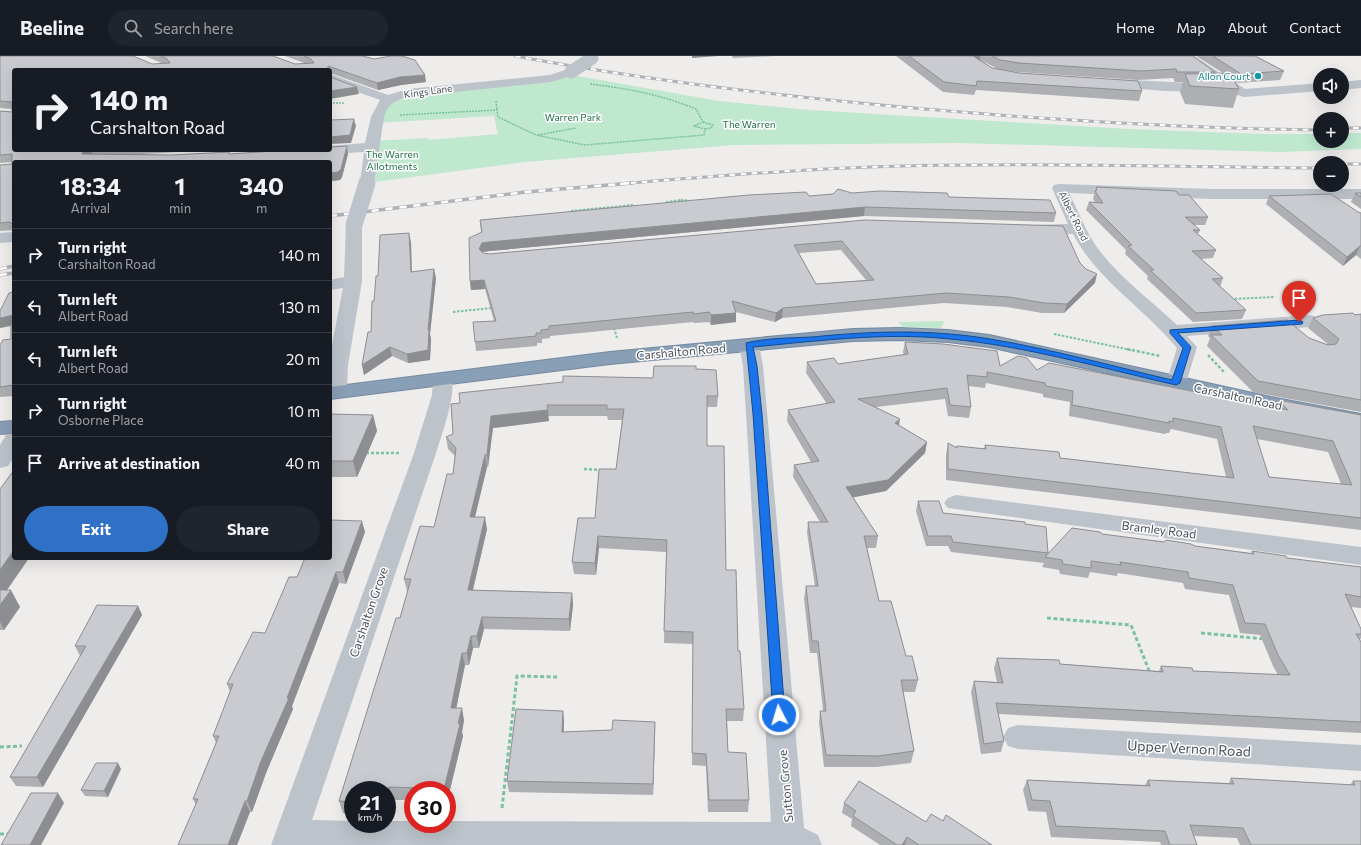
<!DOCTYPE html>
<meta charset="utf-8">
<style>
body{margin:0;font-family:Commissioner,sans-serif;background:#20242c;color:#f1f3f6;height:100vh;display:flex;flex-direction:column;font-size:15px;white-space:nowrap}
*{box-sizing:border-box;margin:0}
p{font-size:13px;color:#9ea1a6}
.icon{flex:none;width:22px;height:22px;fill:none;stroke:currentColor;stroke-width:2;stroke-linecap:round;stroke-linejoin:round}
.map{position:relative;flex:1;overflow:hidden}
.drawer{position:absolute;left:12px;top:104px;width:320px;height:400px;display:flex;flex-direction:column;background:#171b24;border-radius:4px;box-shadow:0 4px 16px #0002}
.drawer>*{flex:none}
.hud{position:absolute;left:12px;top:12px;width:320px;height:84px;border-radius:4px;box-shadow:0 4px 16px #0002;background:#171b24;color:#f1f3f6;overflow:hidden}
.fabs{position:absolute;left:1313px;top:12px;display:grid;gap:8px}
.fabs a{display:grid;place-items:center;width:36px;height:36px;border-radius:50%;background:#171b24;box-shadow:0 4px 16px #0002;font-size:20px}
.speed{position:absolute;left:344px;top:725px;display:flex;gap:8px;font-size:20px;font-weight:700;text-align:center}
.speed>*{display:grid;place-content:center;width:52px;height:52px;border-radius:50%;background:#171b24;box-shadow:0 4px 16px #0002;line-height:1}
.speed small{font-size:10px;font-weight:400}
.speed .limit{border:6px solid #d22;background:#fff;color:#111}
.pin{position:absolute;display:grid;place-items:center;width:34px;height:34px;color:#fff;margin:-41px -17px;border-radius:50% 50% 50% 0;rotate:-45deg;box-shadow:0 0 4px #0007}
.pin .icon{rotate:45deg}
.me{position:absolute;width:44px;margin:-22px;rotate:355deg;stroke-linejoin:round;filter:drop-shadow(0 0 3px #0008)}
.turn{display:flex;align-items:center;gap:14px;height:84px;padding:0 12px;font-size:18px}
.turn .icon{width:52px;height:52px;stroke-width:2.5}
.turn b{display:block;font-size:28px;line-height:34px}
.eta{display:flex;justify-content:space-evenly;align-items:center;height:68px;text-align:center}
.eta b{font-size:24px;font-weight:700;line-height:28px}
.button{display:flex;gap:8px;margin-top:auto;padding:8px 12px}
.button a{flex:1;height:46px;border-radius:24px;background:#2e71c7;color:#fff;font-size:16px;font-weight:700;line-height:46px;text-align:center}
.button a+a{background:#20242c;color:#f1f3f6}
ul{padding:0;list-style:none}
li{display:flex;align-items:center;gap:12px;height:52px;padding:0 12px;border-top:1px solid #363941}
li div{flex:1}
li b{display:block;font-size:15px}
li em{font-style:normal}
header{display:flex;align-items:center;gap:24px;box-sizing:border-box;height:56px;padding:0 20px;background:#171b24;border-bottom:1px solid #363941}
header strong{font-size:19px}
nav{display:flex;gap:22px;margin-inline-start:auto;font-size:14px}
.search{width:280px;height:36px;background:#20242c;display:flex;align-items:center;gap:10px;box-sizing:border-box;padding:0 14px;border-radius:22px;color:#9ea1a6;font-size:15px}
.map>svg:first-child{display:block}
</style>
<header>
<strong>Beeline</strong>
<div class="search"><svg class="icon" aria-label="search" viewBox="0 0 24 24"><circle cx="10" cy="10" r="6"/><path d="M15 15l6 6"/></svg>Search here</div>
<nav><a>Home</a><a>Map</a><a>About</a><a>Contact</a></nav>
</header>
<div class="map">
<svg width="1361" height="789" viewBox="0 0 1361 789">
<rect width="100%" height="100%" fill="#efecec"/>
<g fill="#bfe8cf">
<polygon points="572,19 719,45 810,54 1129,73 1264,78 1320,78 1320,85 1342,85 1342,77 1361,77 1361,93 1281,96 960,87 734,89 525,106 367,127 373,85 428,82 428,84 498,78 494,60 376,67 391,43"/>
<polygon points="945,265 941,272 903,271 898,266"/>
</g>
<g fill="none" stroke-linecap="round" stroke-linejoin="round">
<defs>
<g id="highway">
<polygon points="899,272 948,274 989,279 1271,341 1361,358 1361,370 1271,353 989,291 948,286 899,284 853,285 610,308 330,343 330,331 610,296 853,273"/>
<polygon points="14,365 14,377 0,378 0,366"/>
</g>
</defs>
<use href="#highway" stroke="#758aa1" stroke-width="2"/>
<g stroke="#7bc29f" stroke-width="1.5" stroke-dasharray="2 1" stroke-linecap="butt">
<polyline points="496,45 497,54"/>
<polyline points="330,47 345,47"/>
<path d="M400 59 497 54 498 61 536 79 585 89 704 79 705 73 694 70 703 66 696 53C659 38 629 33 590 28"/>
<polyline points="703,66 713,69 711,72 705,73"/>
<polyline points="538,79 576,72"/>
</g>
<g stroke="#7bc29f" stroke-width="2" stroke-dasharray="2.5 1.5" stroke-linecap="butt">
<polyline points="681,144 692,145"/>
<polyline points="666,146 681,144 683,148"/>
<polyline points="571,155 633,149"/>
<polyline points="1231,243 1275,241"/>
<polyline points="453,256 492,252"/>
<polyline points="614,272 617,282"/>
<polyline points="1054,278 1131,294"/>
</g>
<g stroke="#7bc29f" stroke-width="2.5" stroke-dasharray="3 2" stroke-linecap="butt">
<polyline points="1127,293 1160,300"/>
<polyline points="1208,299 1224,316"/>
<polyline points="366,397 400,397"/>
<polyline points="584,413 601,414"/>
</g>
<g stroke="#7bc29f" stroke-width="3" stroke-dasharray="4 2.5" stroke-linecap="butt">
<polyline points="1047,562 1131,569 1150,617"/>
<polyline points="1201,577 1265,583"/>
<polyline points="0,691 22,690"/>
<polyline points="502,752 517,620 557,621"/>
<polyline points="0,778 9,778"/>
</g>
<g fill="#bcc3ca" fill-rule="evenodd">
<polygon points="1180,0 1194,0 1245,33 1320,27 1320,35 1244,41 1234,38"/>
<path d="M571 12 577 16 575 19 551 26 408 41C395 44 389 47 384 61L374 127 372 130H362L360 127 364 96 330 98 325 97 323 94H330V90L365 87 371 61 380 44 330 26V18L388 39 408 33 550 19Z"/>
<polygon points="1110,23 1211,28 1217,32 1211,36 1164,35 1106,30 1104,27"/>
<polygon points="1361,24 1361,32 1342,34 1342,26"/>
<path d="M1059 128 1212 133H1361V143H1212L1069 137C1079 156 1086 177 1099 194 1121 223 1151 244 1177 269L1310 259 1317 261 1319 265 1317 269 1310 271 1187 280 1197 291 1186 327 1183 331 1176 333 1169 331 1166 327 1177 292C1144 252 1098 225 1073 178L1034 177 1028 175 1026 172 1028 169 1068 168 1052 132 1054 129Z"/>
<polygon points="354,164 360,166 362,169 362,225 348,309 347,336 344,340 337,342 330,340 330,299 343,232 330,234 330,224 344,221 346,169 348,166"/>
<polygon points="14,176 14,186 0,187 0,177"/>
<path d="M749 283 756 285 759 289 763 310 804 772 818 779 822 789H271L414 397 432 339 433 323 436 319 443 317 450 319C459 332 441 381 436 397L312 764 353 765V768H387V765H413V768H447V765L771 766 746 358 743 310 739 289 742 285Z"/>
<polygon points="14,377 14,401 8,410 0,412 0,389 6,379"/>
<polygon points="956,439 1361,491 1361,509 948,452 944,447 948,442"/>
<polygon points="1018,669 1361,689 1361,715 1018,693 1008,690 1003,681 1008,672"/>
</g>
<use href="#highway" fill="#899fb6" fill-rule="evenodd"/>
<defs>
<g id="rail-far1">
<path d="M515 0C694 33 874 51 1056 63 1144 69 1232 73 1320 74"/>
<polyline points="1342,72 1361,72"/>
<polyline points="1342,108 1361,108"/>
<path d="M620 128C703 121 786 114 870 111 1020 106 1170 111 1320 112"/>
</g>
<g id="rail">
<polyline points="330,160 526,136 632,127"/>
<polyline points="0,213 14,210"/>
<polyline points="0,219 14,217"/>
</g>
</defs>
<use href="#rail-far1" stroke="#afb2b6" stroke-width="3"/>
<use href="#rail" stroke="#afb2b6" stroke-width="3.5"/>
<use href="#rail-far1" stroke="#fff" stroke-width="2" stroke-dasharray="5.5" stroke-linecap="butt"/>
<use href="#rail" stroke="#fff" stroke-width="2.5" stroke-dasharray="7" stroke-linecap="butt"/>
<polyline stroke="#bcc3ca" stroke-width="13" points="571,16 592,2"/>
<polyline stroke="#bcc3ca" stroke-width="17" points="354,169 367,127"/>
</g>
<g fill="#aeafb3" fill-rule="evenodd">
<polygon points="0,0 152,8 164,8 145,0 273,0 295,8 307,8 285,0 363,0 426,26 401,29 378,34 330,17 330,14 14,14 14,94 213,94 125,99 172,99 229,96 230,98 348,98 342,121 340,124 331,125 331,129 330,129 330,106 14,106 14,174 0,175 0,109 12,108 12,106 0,107 0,55 12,56 12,53 0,52"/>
<polygon points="732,0 776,0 733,2"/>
<polygon points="896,0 1193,0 1215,16 1215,17 1223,17 1196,0 1255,0 1284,15 1280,24 1238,27 1235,24 1239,33 1233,52 1185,48 1180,36 1183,26 1175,26 1173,22 1138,24 1017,16 998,13 980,4 992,12 1019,17 1142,35 1139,45 976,34 974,39 943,36"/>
<polygon points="1096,131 1179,139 1208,161 1205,169 1194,169 1200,174 1198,178 1216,194 1213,202 1201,203 1223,222 1220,231 1246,254 1242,263 1193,266 1147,223 1148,220 1125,198 1126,194 1086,154 1089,146 1095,146 1093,143"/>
<path d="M852 137 949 141 1056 157 1054 166 864 160 490 195 483 196 482 197 489 198 865 164 1080 207 1095 227 1064 257H1042L1007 251 944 247 782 262 775 266 736 256V266L711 269 709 266 694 267 693 266 550 280V282L542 283V287H537V290L476 295 475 286 494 265 485 233 471 234 470 225 481 176 480 164ZM841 194 866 224 816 228 799 197Z"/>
<polygon points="1355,137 1361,137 1361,153 1351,146"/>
<polygon points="1269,140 1361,157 1361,203 1356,199 1343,210 1266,148"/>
<polygon points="411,186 412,216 436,222 430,278 431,283 430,304 408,307 392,300 364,319 362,309 371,276 378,220"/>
<polygon points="14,234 14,340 0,341 0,289 11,283 11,270 0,272"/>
<polygon points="1361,258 1361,356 1253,336 1207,290 1210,282 1208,280 1212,270 1309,282 1329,289 1308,272 1313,262"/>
<path d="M905 286 1000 310 1037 314 1275 351 1278 344 1361 359V474L946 424V399L948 387 956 391 957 390 984 393 985 389 1060 402 1226 421 1217 383 1171 373 1169 377H1166L1165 378 1069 360 1070 346 1043 341V338L986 327 985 332 968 330 971 351 969 362 948 360 945 343 876 351 899 370 927 386 925 397 886 435 853 441 878 480 876 492H867L879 545 918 624 915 636H903L914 695 911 707 876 711H824L819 667 820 655H823L817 597H810L804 542 806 530H815L807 477 808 466H820L793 421 794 409 811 406 787 365 788 354 827 348 806 317 807 306 838 308 904 299 903 296ZM1257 383 1328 396 1341 428 1269 421Z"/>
<polygon points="696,313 718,340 717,351 707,351 707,390 726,514 738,595 744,653 743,665 727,665 728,696 749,744 748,756 708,756 706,710 692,709 693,588 664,587 666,496 599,492 596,519 574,518 572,506 595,462 616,413 622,364 608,364 607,360 548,360 549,365 493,372 488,411 487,411 475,461 487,473 473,534 572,537 573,549 570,575 484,573 479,592 473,592 469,609 465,609 456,652 464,664 462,676 463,680 447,746 447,734 413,734 413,744 393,744 389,759 387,759 387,734 353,734 353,758 343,757 339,745 400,562 408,535 407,535 404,523 434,471 453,418 455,400 448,393 446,381 453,378 451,348 653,322"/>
<polygon points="330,358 373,359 377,375 357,421 330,421"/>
<polygon points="0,433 14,502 29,502 7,534 20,551 4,574 0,574"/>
<polygon points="918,445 943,457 1025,468 1048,497 1047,499 1102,478 1251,497 1252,495 1287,502 1361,511 1361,552 1351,551 1361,573 1361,582 1360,584 1361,586 1361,677 998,658 1004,685 1001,696 981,698 971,636 974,625 997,626 994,612 997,602 1060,608 1159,615 1161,610 1193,615 1278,619 1273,610 1260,579 1240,577 1229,539 1185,533 1183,527 1118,517 1117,520 1090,516 1088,522 1060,518 1059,514 1042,511 1044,507 951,496 948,490 926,490 916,455"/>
<polygon points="365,476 346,528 339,527 292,650 293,653 266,717 252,756 250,756 237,789 178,789 196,749 193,743 216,687 213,680 230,636 227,628 265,577 297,521"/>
<polygon points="138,550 142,559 43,731 16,730 10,721 81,600 80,600 75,590"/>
<polygon points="563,655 564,666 564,676 612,674 655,666 655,677 653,739 509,736 507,725"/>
<polygon points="121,713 108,741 85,740 81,734"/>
<polygon points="1231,722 1350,729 1353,725 1361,725 1361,789 1240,789 1237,782 1194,780 1197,789 1161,789 1160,786 1051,781 1046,756 1028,755 1023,734 1027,724 1145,729 1148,724 1229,727"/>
<polygon points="844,747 926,766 943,765 992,789 880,789 851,770 852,763 842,757"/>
</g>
<g fill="#8d8e92">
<polygon points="692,0 719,0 692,2"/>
<polygon points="973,0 980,0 980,4 972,9"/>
<polygon points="425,19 426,26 401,29 378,34 377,27 400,21"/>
<polygon points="357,31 359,38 330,43 330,35"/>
<polygon points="354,63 356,70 351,87 330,88 330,81"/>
<polygon points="347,90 348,98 342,121 340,124 331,125 331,129 330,117"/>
<polygon points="84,94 91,94 93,100 82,98"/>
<polygon points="865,151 864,160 490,195 483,196 481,202 479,193 482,187 489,186"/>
<polygon points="409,177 411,186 412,225 411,216"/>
<polygon points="1360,190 1356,199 1343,210 1347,201"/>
<polygon points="330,211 332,219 330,222"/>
<polygon points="434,213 436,222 430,278 431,283 430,304 408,307 407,298 428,274"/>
<polygon points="1097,218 1095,227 1064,257 1067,248"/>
<polygon points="484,224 485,233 471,234 470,225"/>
<polygon points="783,252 782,262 775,266 776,257"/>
<polygon points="736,257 736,266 711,269 711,259"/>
<polygon points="14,259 14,269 0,272 0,262"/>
<polygon points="390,291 392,300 364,319 362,309"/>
<polygon points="548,354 549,365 493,372 488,411 487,399 491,360"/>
<polygon points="373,359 377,375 357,421 353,405"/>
<polygon points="900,363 898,375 895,367"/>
<polygon points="927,386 925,397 886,435 845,443 846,431"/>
<polygon points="485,399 487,411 472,473 470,461"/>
<polygon points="485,461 487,473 470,546 468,534"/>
<polygon points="362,465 365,476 346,528 343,516"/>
<polygon points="598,480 599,492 596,519 595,507"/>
<polygon points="14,494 14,502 29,502 0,544 0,514"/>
<polygon points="336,516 339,527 292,650 293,653 266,717 252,756 247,745 261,705"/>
<polygon points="11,534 20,551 4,574 0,566 0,549"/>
<polygon points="572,537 573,549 570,575 569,563"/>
<polygon points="138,550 142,559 43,731 37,721"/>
<polygon points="482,561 484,573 479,592 477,580"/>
<polygon points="471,580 473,592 469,609 467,597"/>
<polygon points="462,597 465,609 454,664 451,652"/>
<polygon points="462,652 464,664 462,676 463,680 447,746 447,734 444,734 444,733"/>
<polygon points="563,655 564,666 563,687 562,676"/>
<polygon points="655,666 655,677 653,739 653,728"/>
<polygon points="118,707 121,713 108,741 104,735"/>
<polygon points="389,731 393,744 389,759 387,753 387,740"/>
<polygon points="58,737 64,747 41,789 30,789"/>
<polygon points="245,745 250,756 237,789 228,789"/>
<polygon points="907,781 905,789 902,789"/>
</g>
<g fill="#cacbd0" stroke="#8d8e92" fill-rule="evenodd">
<polygon points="0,0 133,0 152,8 170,7 167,3 161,0 273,0 295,8 314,7 311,3 304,0 363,0 374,3 391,0 402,0 415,4 425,19 400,21 377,27 328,10 328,14 14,14 14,94 84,94 82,98 172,99 229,96 229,98 289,94 330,94 330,91 347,90 341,113 338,116 330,117 330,106 14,106 14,168 12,168 10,166 0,167 0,109 12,108 12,98 0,99 0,55 12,56 12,46 0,45"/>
<polygon points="909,0 973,0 992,12 1019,17 1138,25 1142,35 977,25 976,30 944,26"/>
<polygon points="992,0 1193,0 1215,16 1177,16 1176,13 1141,15 1019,7 1000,4"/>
<polygon points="1213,0 1255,0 1284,15 1241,18"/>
<polygon points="1230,17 1239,33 1190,30 1185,18"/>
<polygon points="330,21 357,31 330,35"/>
<polygon points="354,63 350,79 330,81 330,64"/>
<polygon points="1096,131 1176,135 1179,139 1189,139 1208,161 1185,161 1200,174 1193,174 1216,194 1192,195 1223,222 1212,223 1246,254 1196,257 1150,214 1154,214 1128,190 1132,189 1089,146 1103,147 1095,135 1097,134"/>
<path d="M838 133 852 137 880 135 947 137 949 141 1050 144 1056 157 865 151 489 186 482 187 479 193 483 197 489 198 865 164 1063 170 1080 207 1086 213 1097 218 1067 248 1044 247 1009 241 946 237 783 252 776 257 732 245 736 257 711 259 709 256 694 258 693 256 549 270V273L541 274V277H536V280L475 286 473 266 496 265 484 224 470 225 469 182 482 176 480 164 749 139 806 136 809 140 833 138ZM842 185 874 224 816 228 794 189Z"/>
<polygon points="1355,137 1361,137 1361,141"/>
<polygon points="1331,138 1358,156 1361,157 1361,190 1360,190 1347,201 1269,140"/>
<polygon points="409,177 411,216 434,213 428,274 429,274 428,294 407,298 390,291 362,309 368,276 371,276 372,245 374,245 376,220 378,220 380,179"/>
<polygon points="14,234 14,259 0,262 0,255 9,237 13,236"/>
<polygon points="1353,257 1355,259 1361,258 1361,344 1258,325 1211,279 1222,279 1212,270 1287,264 1309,282 1328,289 1336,288 1339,283 1313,262 1323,259"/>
<polygon points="14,264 14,329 0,331 0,289 3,284 11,283 11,269"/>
<path d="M905 286 943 288 997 295 1000 310 1018 300 1027 302 1037 314 1049 307 1288 354 1278 344 1361 359V462L948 413V387L957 392V390L986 393 985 389 1059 396 1060 402 1234 422 1221 371 1173 362V366L1169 365V367L1072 349 1073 335 1046 330 1045 327 987 316V321L967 319 971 351 950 349 947 332 858 343 900 363 895 367 927 386 888 424 846 431 878 480H864L879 545H891L906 600H912L918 624H901L914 695 878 700 826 699 820 655H826L818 585H812L806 530H818L808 466H828L794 409 819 405 788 354 835 346 807 306 834 302 838 308 908 298ZM1253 370 1333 385 1352 429 1269 421Z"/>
<polygon points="654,310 696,310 696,313 716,314 718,340 707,340 707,390 724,390 726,514 736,514 738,595 740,595 744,653 726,653 728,696 746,697 749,744 709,744 706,698 692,697 693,576 664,575 667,484 598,480 595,507 572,506 578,462 595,462 599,413 616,413 624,353 607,353 607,349 547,349 548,354 491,360 487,399 485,399 470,461 485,461 468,534 572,537 569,563 482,561 477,580 471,580 467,597 462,597 451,652 462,652 458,667 460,668 444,733 389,731 387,740 387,734 353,734 353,746 339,745 396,562 400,562 411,523 404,523 420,470 434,471 447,418 453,418 456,392 446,381 453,378 451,348 460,347 459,337 563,326 563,320 653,322"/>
<polygon points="330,358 373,359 353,405 330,405"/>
<polygon points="14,414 14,494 0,514 0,433"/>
<polygon points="918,445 939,445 943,457 1025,466 1025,468 1046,471 1048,497 953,486 951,480 928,480"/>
<polygon points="330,464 362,465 343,516 336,516 287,642 289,642 261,705 247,745 245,745 228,789 178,789 198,743 193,743 219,680 213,680 233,628 227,628 253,576 265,577 289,521 297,521 305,502 330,502"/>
<polygon points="1072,472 1100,476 1102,478 1164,486 1166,484 1191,488 1195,490 1254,498 1252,495 1286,500 1287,502 1361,511 1361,541 1345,538 1361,573 1361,578 1356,578 1361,586 1361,666 996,647 1004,685 984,688 974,625 1003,627 997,602 1059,604 1060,608 1163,616 1161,610 1192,612 1193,615 1290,619 1278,599 1265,568 1245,567 1233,529 1189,522 1188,516 1120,506 1121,509 1091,505 1091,512 1063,508 1062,504 1045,501"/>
<polygon points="0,534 11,534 0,549"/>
<polygon points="97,549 138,550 37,721 10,721 86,590 75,590"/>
<polygon points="516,653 563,655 562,676 612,674 613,664 655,666 653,728 507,725"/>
<polygon points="96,707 118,707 104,735 81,734"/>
<polygon points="1231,722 1355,729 1353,725 1361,725 1361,789 1251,789 1243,772 1190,769 1197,789 1170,789 1165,775 1056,770 1050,745 1032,744 1027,724 1150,730 1148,724 1234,728"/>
<polygon points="859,725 926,766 931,758 943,765 946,759 992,789 919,789 907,781 902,789 897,789 853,760 856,755 844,747"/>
<polygon points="31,737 58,737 30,789 1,789"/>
</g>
<path fill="#1a73e8" stroke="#114b97" d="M1299 264 1303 266 1302 268 1178 277 1191 291 1180 327 1176 329C1101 312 1026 290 950 283 884 276 818 285 753 291L757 310 762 358 785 659 783 663 779 664 775 663 773 659 753 358 746 287C767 282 790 282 812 281 871 275 931 273 990 283 1051 293 1112 310 1172 324L1183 292 1170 277V274Z"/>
<circle fill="#0f9aa8" stroke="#fff" stroke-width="1.5" cx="1258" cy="20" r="4"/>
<g text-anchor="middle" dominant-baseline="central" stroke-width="3" stroke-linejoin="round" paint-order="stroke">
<g font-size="10" fill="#0d838f" stroke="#fff" text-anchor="end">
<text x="1250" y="20">Allon Court</text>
</g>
<g font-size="10" fill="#474f57" stroke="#fff">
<text transform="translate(428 35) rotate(-8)">Kings Lane</text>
<text transform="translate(1074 160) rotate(64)">Albert Road</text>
</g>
<g font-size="10" fill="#216f48" stroke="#fff">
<text x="573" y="61">Warren Park</text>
<text x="749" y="68">The Warren</text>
<text x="392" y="98">The Warren<tspan x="392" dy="12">Allotments</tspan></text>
</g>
<g font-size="12" fill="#474f57" stroke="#fff">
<text transform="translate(681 295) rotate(-5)">Carshalton Road</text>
<text transform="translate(1238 340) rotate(12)">Carshalton Road</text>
<text transform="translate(1159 473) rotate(7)">Bramley Road</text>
<text transform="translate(368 556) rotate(-71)">Carshalton Grove</text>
<text transform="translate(785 730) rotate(-95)">Sutton Grove</text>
</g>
<g font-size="14" fill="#474f57" stroke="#fff">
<text transform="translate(1189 692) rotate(3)">Upper Vernon Road</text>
</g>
</g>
</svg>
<div class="fabs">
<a><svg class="icon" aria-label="sound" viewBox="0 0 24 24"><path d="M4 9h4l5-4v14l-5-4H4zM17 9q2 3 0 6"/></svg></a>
<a>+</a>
<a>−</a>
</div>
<div class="speed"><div>21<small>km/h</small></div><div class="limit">30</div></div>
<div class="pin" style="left:1299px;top:266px;background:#d93025"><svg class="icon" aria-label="arrive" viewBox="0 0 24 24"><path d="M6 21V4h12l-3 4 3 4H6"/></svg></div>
<svg class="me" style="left:779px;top:659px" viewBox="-20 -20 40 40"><circle r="17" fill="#1a73e8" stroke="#fff" stroke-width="3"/><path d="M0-11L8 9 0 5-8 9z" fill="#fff"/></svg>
<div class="hud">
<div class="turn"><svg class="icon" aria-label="right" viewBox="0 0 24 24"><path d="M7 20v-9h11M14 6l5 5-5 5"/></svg><div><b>140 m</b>Carshalton Road</div></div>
</div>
<section class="drawer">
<div class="eta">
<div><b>18:34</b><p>Arrival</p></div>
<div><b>1</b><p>min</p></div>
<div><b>340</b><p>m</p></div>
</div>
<ul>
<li><svg class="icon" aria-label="right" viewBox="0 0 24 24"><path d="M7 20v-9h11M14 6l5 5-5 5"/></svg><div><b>Turn right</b><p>Carshalton Road</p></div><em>140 m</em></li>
<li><svg class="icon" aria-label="left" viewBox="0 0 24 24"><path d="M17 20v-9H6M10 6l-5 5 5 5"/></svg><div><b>Turn left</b><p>Albert Road</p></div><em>130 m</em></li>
<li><svg class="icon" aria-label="left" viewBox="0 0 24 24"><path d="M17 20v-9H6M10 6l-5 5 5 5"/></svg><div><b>Turn left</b><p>Albert Road</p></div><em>20 m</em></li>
<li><svg class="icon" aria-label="right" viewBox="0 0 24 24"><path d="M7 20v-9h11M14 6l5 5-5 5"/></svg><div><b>Turn right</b><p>Osborne Place</p></div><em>10 m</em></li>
<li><svg class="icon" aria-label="arrive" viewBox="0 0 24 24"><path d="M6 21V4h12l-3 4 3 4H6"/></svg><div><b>Arrive at destination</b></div><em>40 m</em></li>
</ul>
<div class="button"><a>Exit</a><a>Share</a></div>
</section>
</div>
